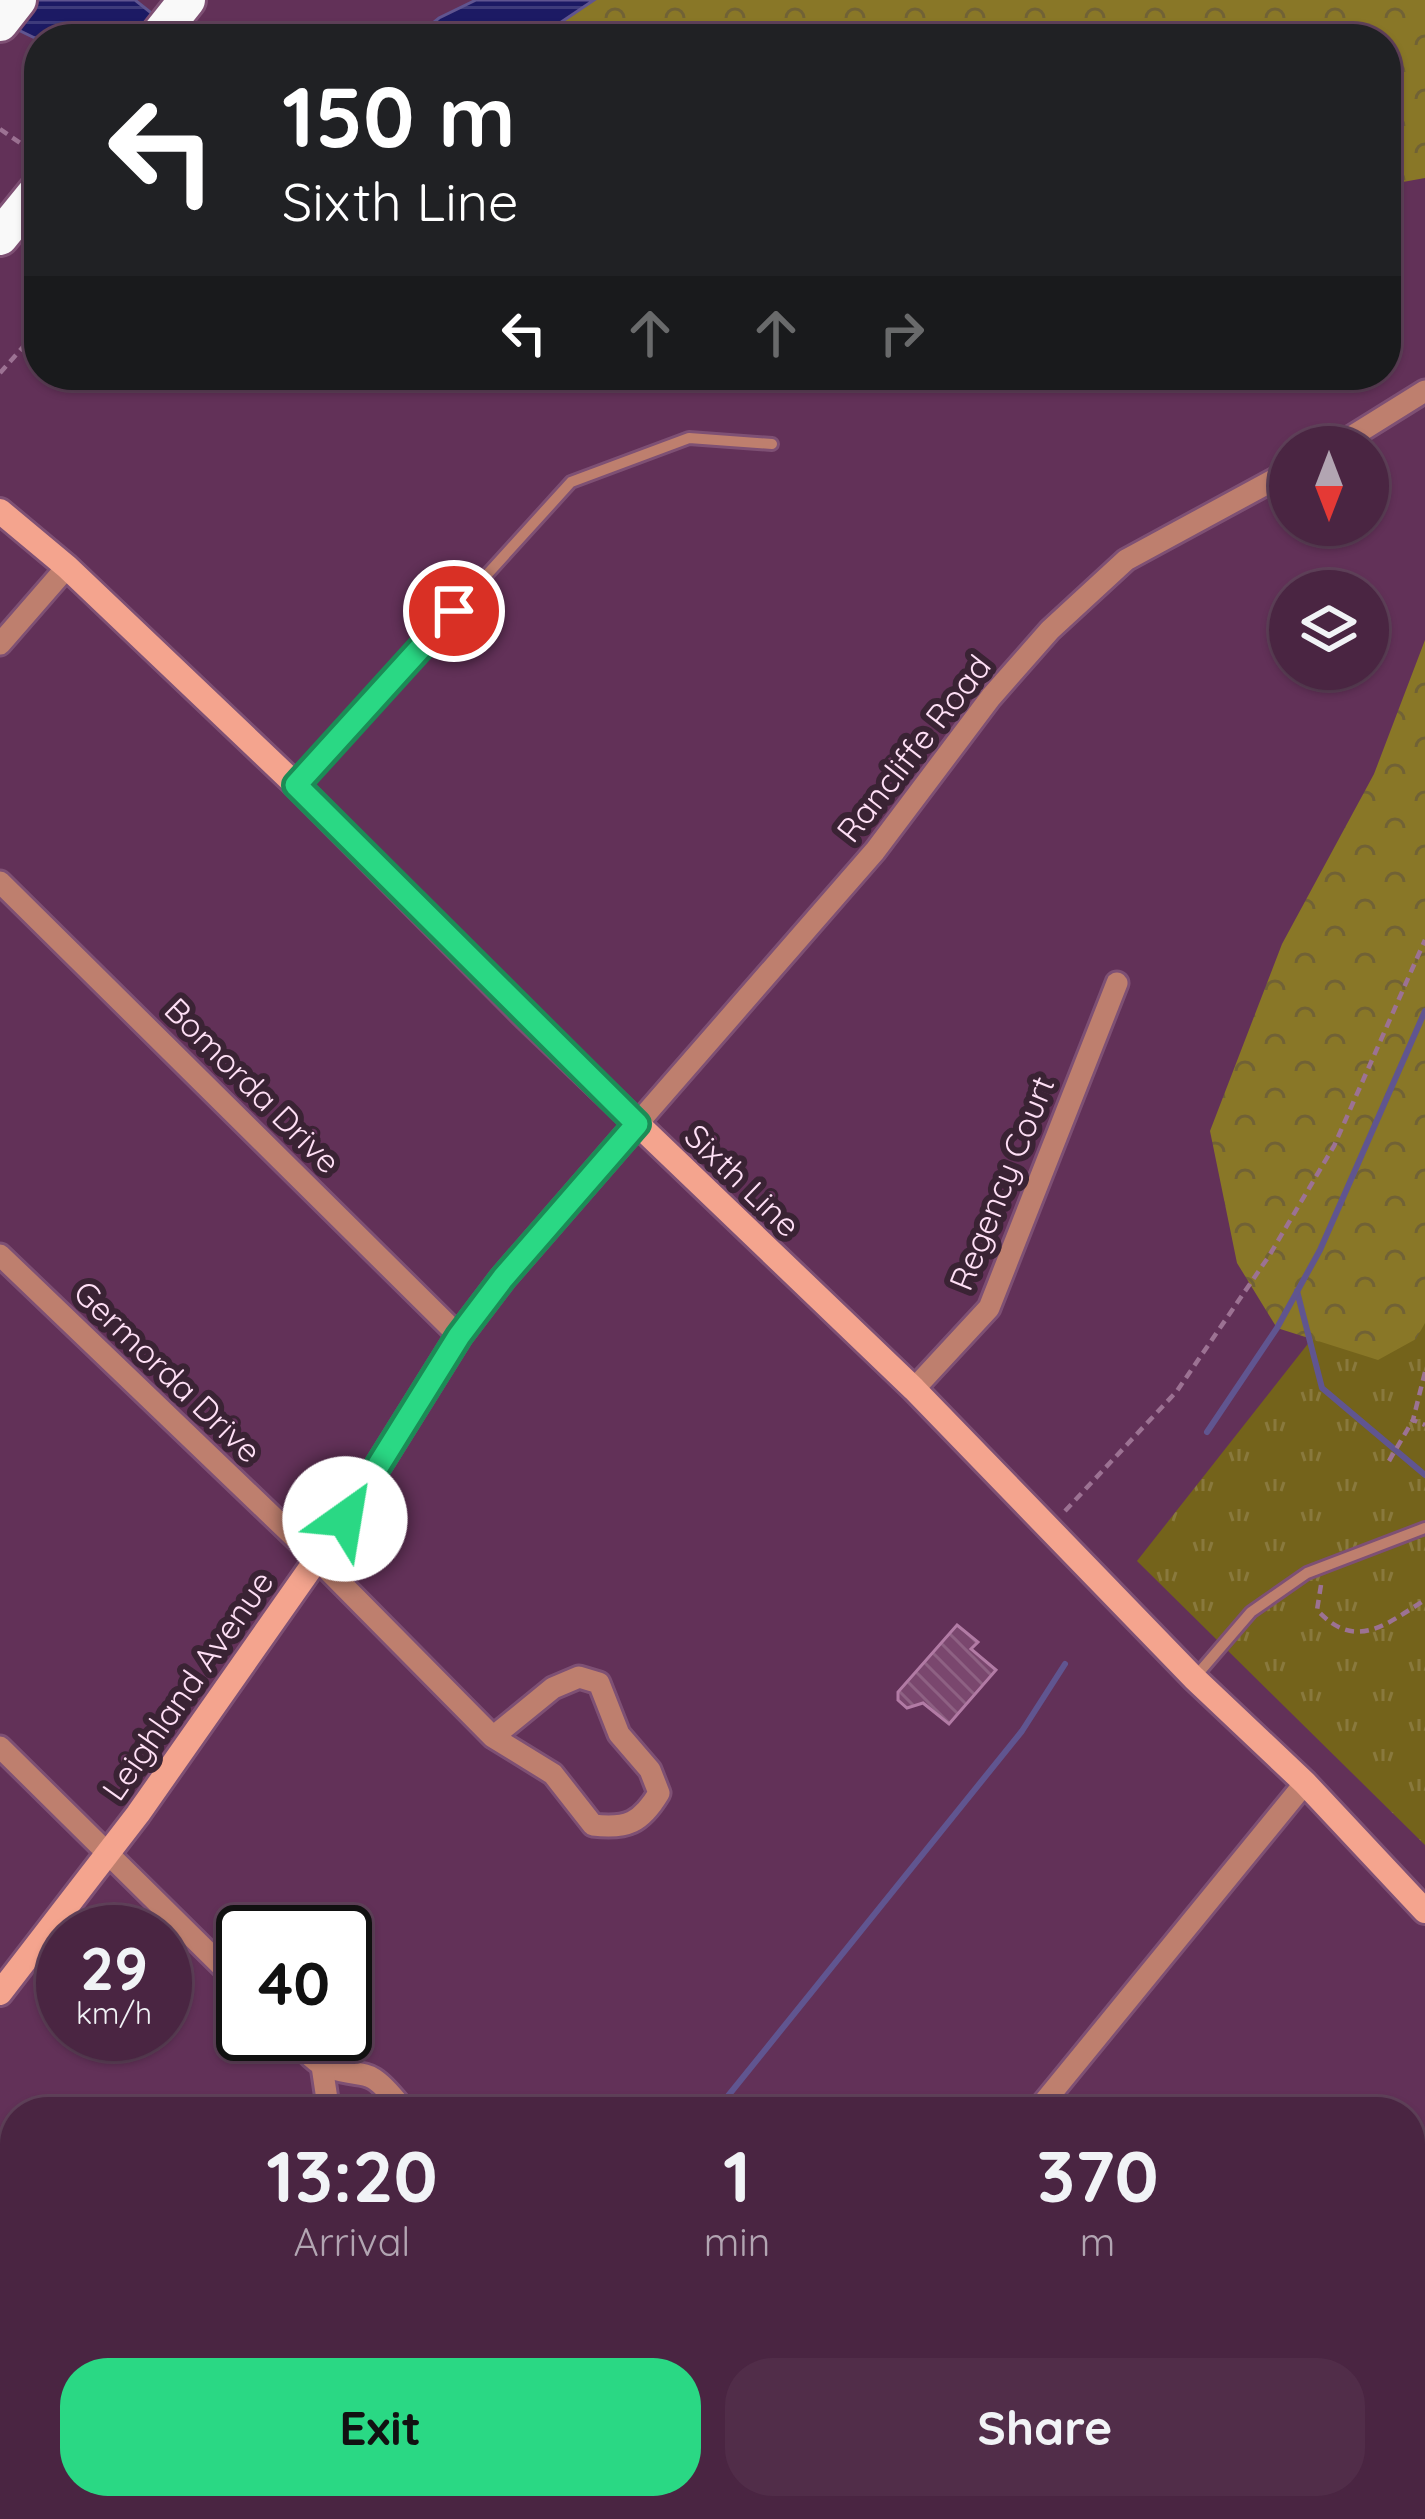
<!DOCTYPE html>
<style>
body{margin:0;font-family:Quicksand,sans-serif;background:#512d49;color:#f1f3f6;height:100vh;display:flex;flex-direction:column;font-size:45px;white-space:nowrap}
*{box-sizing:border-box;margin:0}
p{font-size:39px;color:#b2a5b2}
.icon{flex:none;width:66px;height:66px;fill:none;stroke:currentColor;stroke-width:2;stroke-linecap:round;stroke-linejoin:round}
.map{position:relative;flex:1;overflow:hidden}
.sheet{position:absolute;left:0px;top:2097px;width:1425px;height:423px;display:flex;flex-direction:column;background:#4a2542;border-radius:48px 48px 0 0;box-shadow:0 3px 9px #0004,0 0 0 3px #61425b}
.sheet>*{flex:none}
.banner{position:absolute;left:24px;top:24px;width:1377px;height:366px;border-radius:48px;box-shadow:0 3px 9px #0004,0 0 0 3px #61425b;background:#202124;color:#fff;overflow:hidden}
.needle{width:78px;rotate:180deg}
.buttons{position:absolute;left:1269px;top:426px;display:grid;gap:24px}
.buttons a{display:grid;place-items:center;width:120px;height:120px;border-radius:50%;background:#4a2542;box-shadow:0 3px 9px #0004,0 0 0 3px #61425b;font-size:60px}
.speed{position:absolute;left:36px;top:1905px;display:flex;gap:24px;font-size:60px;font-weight:700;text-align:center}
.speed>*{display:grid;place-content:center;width:156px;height:156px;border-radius:50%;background:#4a2542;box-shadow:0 3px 9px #0004,0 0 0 3px #61425b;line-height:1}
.speed small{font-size:30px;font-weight:400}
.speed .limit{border:6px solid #111;border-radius:18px;background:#fff;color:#111}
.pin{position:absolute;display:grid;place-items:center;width:102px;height:102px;color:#fff;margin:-51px;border:6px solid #fff;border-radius:50%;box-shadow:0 3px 12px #0007}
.me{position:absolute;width:132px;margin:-66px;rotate:32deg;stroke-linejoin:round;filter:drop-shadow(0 0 9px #0008)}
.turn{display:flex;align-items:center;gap:42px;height:252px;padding:0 60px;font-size:54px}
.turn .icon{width:156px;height:156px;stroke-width:2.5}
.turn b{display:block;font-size:84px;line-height:102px}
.lanes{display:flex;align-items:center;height:114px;padding:0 60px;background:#0003;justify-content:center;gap:60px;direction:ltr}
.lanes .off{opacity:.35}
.eta{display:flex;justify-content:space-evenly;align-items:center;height:204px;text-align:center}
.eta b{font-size:72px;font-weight:800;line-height:84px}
.cta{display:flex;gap:24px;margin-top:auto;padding:24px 60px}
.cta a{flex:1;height:138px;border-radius:48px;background:#2ad884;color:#111;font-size:48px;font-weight:800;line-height:138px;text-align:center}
.cta a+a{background:#512d49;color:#f1f3f6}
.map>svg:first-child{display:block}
</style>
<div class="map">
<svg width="1425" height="2519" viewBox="0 0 1425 2519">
<defs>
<pattern id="grass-tufts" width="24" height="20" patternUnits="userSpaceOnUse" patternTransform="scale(3)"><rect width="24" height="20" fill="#74631b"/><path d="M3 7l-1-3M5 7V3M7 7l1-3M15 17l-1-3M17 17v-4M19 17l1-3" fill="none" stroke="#89793d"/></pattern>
<pattern id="forest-crowns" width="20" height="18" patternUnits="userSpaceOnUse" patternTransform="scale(3)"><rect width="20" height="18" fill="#897727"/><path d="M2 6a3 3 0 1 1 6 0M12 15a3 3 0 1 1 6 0" fill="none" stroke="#716235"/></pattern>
<pattern id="water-rules" width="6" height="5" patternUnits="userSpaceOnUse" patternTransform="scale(3)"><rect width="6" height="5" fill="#1c1a64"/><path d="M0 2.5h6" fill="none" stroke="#3e3b7b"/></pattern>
<pattern id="building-back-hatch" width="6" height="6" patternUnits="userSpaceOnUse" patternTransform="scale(3)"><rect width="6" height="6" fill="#7a476e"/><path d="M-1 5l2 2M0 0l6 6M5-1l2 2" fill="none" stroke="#8e6183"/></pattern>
</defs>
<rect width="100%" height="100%" fill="#623158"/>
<polygon fill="url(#grass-tufts)" points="1425,1195 1425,1845 1137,1561"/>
<g fill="url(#forest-crowns)">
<polygon points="594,0 1425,0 1425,178 1386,185 1386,39 536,39"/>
<polygon points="1425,640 1425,1323 1416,1339 1378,1360 1277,1328 1237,1263 1210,1131 1282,944 1374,774"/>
</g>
<g fill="url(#water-rules)" stroke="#605590" stroke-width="3">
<polygon points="0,0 135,0 184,39 39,40 6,24"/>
<polygon points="476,0 594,0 536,39 413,39 439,18"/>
</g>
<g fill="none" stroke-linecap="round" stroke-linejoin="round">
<g stroke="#605590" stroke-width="6">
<polyline points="1297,1291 1322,1388 1425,1475"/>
<polyline points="1207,1432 1277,1328 1320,1250 1425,1011"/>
<polyline points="715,2112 1022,1731 1065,1664"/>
<polyline points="290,2519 310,2505"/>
</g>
</g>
<polygon fill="url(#building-back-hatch)" stroke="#b27ba5" stroke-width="3" points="957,1625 978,1642 971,1649 996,1670 949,1724 923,1703 907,1708 898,1700 898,1692"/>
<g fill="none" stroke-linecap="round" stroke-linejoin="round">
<defs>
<g id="lane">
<polyline points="296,785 571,482 689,438 772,444"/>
<polyline points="1196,1676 1251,1612 1307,1573 1425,1528"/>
</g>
<g id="street">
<polyline points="1335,447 1425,391"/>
<polyline points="0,644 67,567"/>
<polyline points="0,882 459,1336"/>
<polyline points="637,1124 875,851 991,697 1050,630 1126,560 1290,471"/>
<path d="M0 1255 316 1558 493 1737 553 1774 593 1825C627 1829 641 1823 659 1793L650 1770 619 1734 599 1683 579 1677 553 1688 493 1737"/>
<polyline points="914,1389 989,1308 1117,983"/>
<polyline points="0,1747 243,1987"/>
<path d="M290 2034C300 2044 313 2062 325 2066 367 2082 364 2061 399 2104L396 2112"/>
<polyline points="322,2066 328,2106 335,2112"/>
<polyline points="1036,2112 1305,1783"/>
<polyline points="1410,2347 1425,2362"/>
<polyline points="0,2360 15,2374"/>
<polyline points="155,2505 169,2519"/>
<polyline points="705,2519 716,2505"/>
<polyline points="1100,2519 1111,2505"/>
</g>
<g id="secondary">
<polyline points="0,511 67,567 296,785 527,1018 914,1389 1194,1678 1305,1783 1425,1911"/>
<polyline points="0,1993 138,1814 345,1519 459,1336 503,1278 637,1124"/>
</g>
<g id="highway">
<polyline points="0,23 18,0"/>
<polyline points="156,39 187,0"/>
<polyline points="0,237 39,189"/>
</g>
</defs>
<use href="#lane" stroke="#7e5074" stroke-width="16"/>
<use href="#street" stroke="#7e5074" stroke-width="27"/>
<use href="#secondary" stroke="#7e5074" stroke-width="30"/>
<use href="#highway" stroke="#7e5074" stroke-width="42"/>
<g stroke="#9c7293" stroke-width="4.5" stroke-dasharray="9 6" stroke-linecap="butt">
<polyline points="0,129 39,156"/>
<polyline points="0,373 39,329"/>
<polyline points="1425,1372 1413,1420 1425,1425"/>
<polyline points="1389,1461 1413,1420"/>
<polyline points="1065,1511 1177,1391 1269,1256 1334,1146 1425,940"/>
<path d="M1321 1585 1317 1610C1356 1652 1386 1624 1425 1600"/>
</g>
<use href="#lane" stroke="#be7f6e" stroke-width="10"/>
<use href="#street" stroke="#be7f6e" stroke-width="21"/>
<use href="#secondary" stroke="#f4a48e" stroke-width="24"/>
<use href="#highway" stroke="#f9f9f9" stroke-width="36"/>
</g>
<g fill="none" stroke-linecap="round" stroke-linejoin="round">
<defs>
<polyline id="route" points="345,1519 459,1336 503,1278 637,1124 296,785 454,611"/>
</defs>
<use href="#route" stroke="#1b8c56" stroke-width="30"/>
<use href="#route" stroke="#2ad884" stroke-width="21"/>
</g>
<g text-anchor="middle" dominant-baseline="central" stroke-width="12" stroke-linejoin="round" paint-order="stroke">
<g font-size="33" fill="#fedff5" stroke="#3a2334">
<text transform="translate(913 748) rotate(-52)">Rancliffe Road</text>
<text transform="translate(253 1085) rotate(45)">Bomorda Drive</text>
<text transform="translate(743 1180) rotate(44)">Sixth Line</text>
<text transform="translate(1001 1183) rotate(-68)">Regency Court</text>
<text transform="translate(168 1371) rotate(44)">Germorda Drive</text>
<text transform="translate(187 1685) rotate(-55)">Leighland Avenue</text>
</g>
</g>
</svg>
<div class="buttons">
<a><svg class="needle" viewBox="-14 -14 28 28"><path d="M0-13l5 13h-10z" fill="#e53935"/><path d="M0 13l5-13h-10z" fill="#b2a5b2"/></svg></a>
<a><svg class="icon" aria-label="layers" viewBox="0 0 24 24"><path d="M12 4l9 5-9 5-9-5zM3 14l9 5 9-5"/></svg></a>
</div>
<div class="speed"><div>29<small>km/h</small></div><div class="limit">40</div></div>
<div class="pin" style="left:454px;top:611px;background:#d93025"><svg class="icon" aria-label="arrive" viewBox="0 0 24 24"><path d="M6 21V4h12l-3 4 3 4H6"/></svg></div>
<svg class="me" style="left:345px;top:1519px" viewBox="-20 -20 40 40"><circle r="19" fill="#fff"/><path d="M0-13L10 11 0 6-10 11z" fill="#2ad884"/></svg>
<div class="banner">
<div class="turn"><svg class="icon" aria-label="left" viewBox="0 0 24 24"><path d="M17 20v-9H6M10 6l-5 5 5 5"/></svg><div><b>150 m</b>Sixth Line</div></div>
<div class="lanes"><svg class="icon" aria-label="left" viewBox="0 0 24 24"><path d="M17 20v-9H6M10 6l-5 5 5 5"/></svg><svg class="icon off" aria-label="ahead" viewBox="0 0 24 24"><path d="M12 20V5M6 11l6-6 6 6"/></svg><svg class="icon off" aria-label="ahead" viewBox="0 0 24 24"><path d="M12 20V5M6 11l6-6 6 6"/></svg><svg class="icon off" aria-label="right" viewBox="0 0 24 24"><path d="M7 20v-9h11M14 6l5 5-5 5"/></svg></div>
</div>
<section class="sheet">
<div class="eta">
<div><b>13:20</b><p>Arrival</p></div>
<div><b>1</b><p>min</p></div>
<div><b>370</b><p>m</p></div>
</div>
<div class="cta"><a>Exit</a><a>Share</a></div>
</section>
</div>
